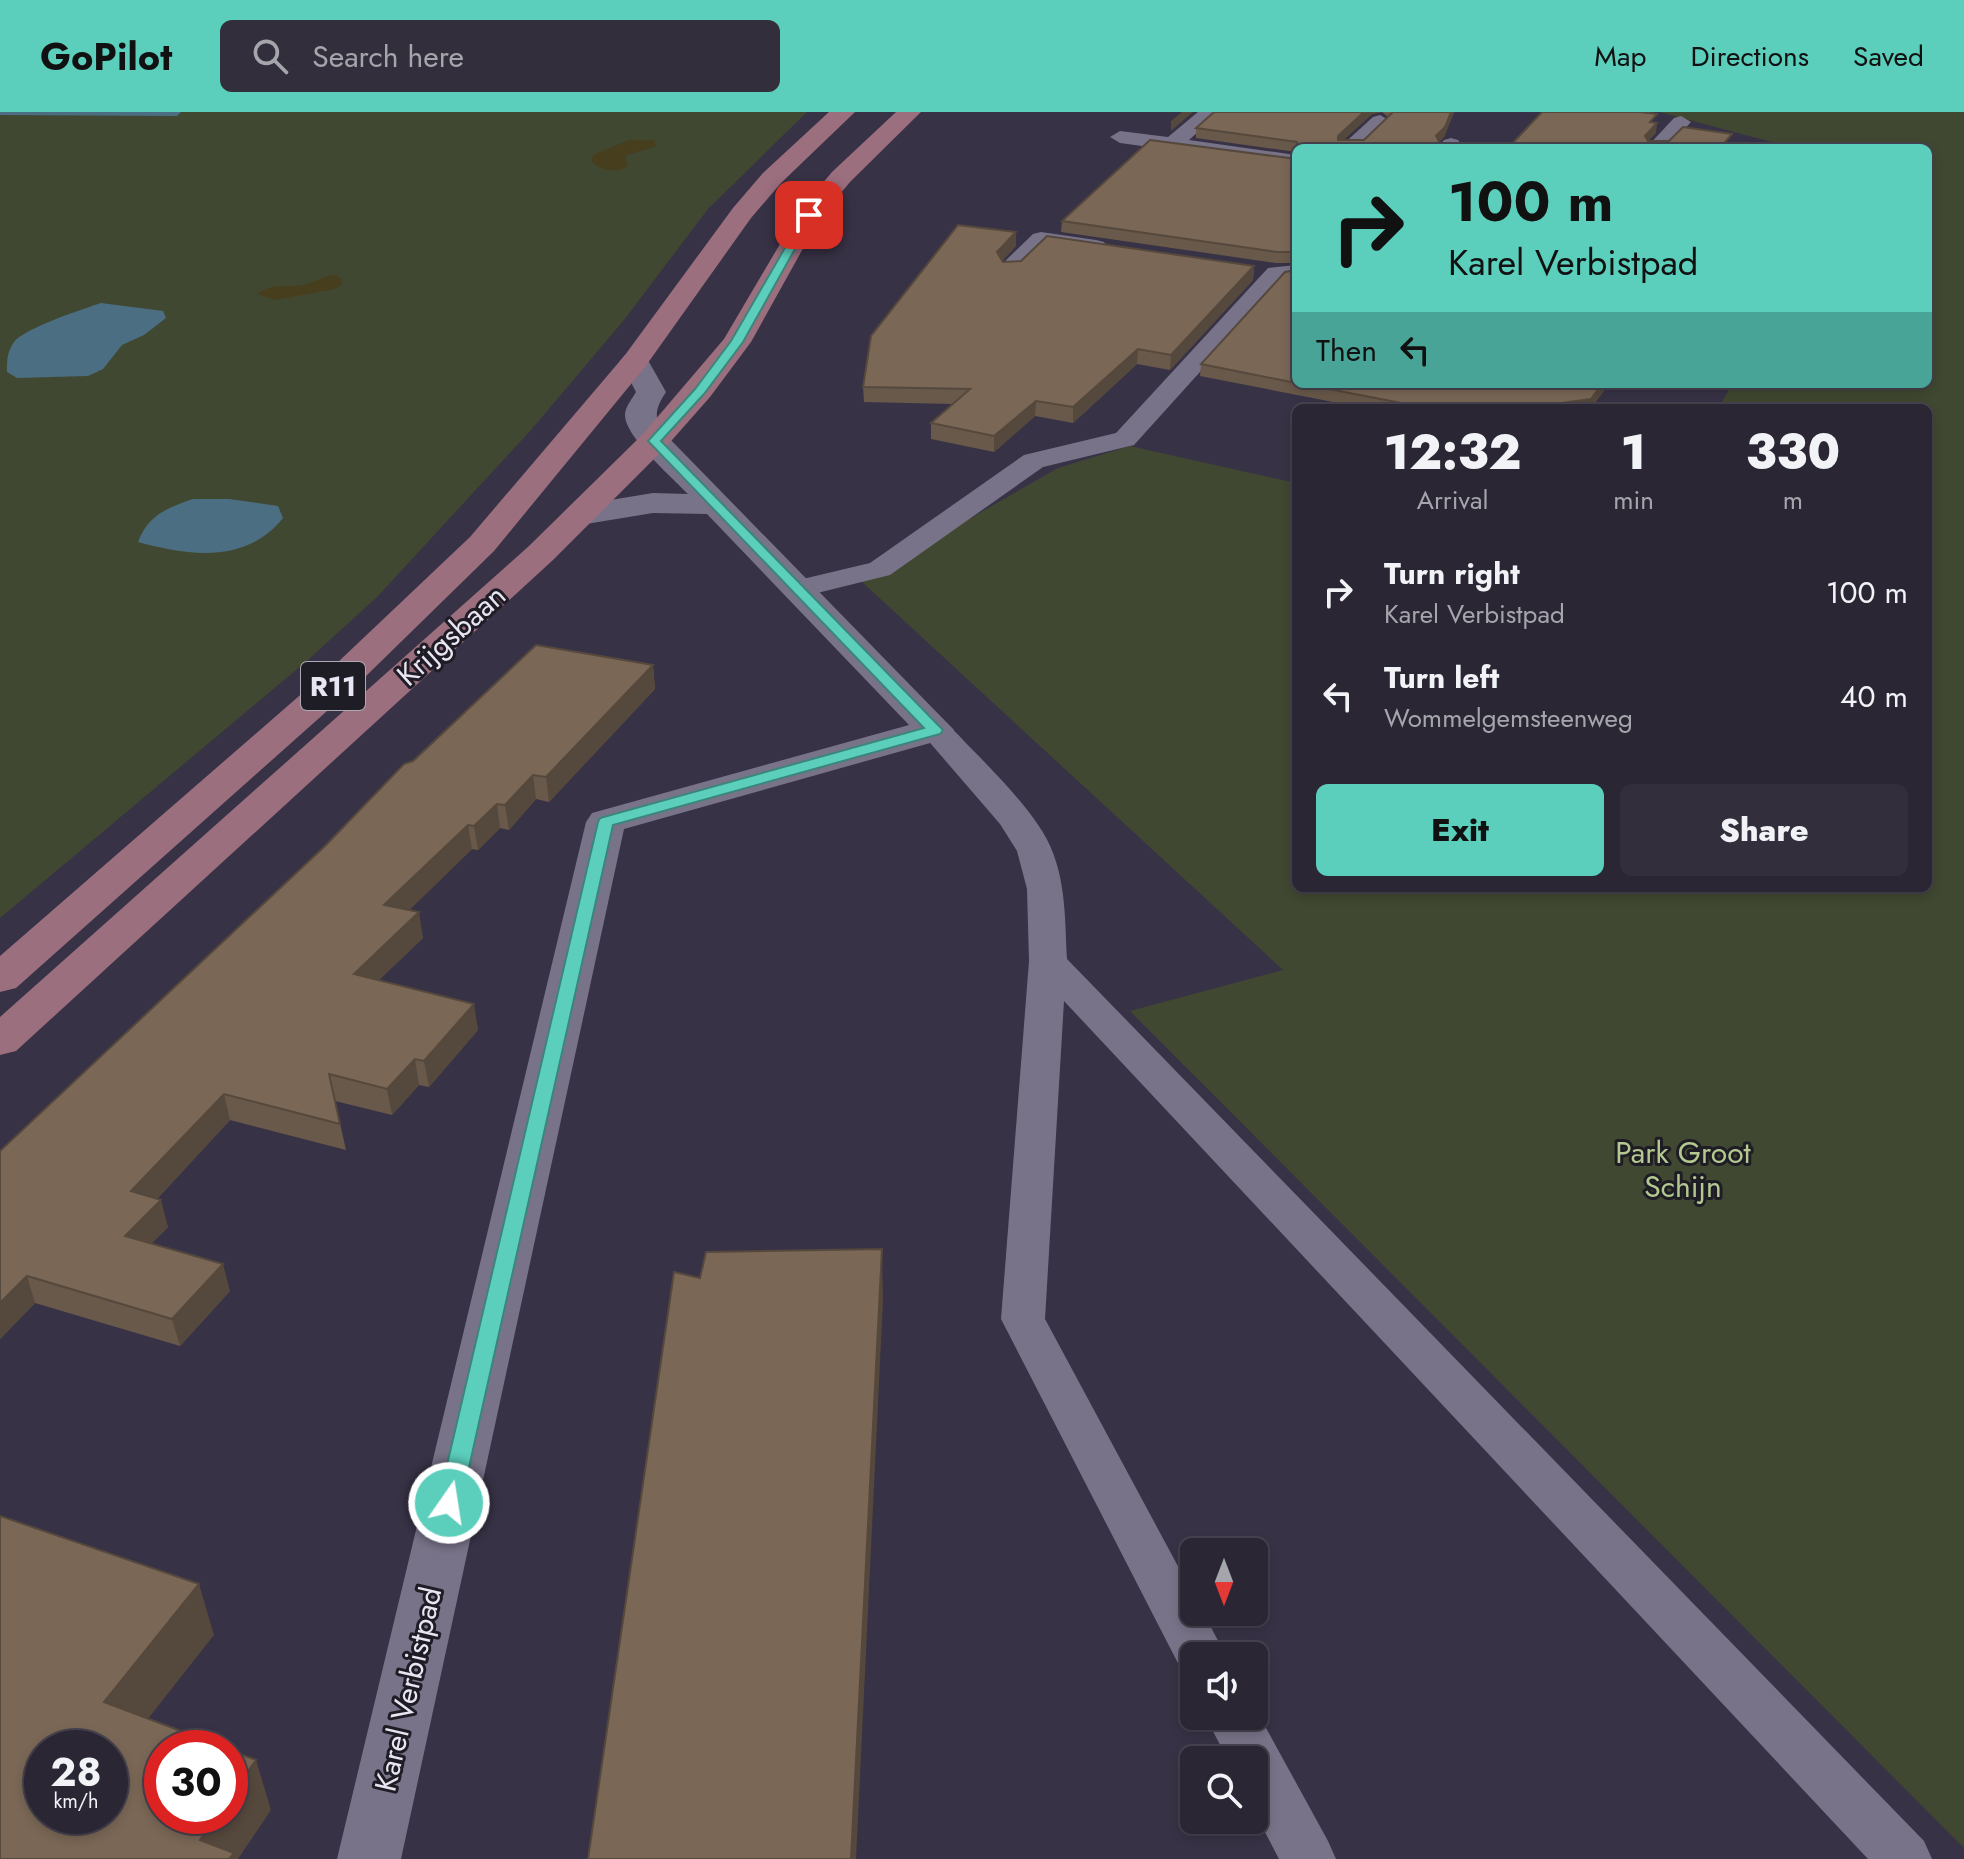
<!DOCTYPE html>
<style>
body{margin:0;font-family:Jost,sans-serif;background:#322e3c;color:#f1f3f6;height:100vh;display:flex;flex-direction:column;font-size:30px;white-space:nowrap}
*{box-sizing:border-box;margin:0}
p{font-size:26px;color:#a5a5ac}
.icon{flex:none;width:44px;height:44px;fill:none;stroke:currentColor;stroke-width:2;stroke-linecap:round;stroke-linejoin:round}
.map{position:relative;flex:1;overflow:hidden}
.panel{position:absolute;left:1292px;top:292px;width:640px;height:488px;display:flex;flex-direction:column;background:#2a2634;border-radius:12px;box-shadow:0 4px 12px #0003,0 0 0 2px #46434f}
.panel>*{flex:none}
.hud{position:absolute;left:1292px;top:32px;width:640px;height:244px;border-radius:12px;box-shadow:0 4px 12px #0003,0 0 0 2px #46434f;background:#5bcebc;color:#111;overflow:hidden}
.needle{width:52px;rotate:180deg}
.tools{position:absolute;left:1180px;top:1426px;display:grid;gap:16px}
.tools a{display:grid;place-items:center;width:88px;height:88px;border-radius:12px;background:#2a2634;box-shadow:0 4px 12px #0003,0 0 0 2px #46434f;font-size:40px}
.speed{position:absolute;left:24px;top:1618px;display:flex;gap:16px;font-size:40px;font-weight:700;text-align:center}
.speed>*{display:grid;place-content:center;width:104px;height:104px;border-radius:50%;background:#2a2634;box-shadow:0 4px 12px #0003,0 0 0 2px #46434f;line-height:1}
.speed small{font-size:20px;font-weight:400}
.speed .limit{border:12px solid #d22;background:#fff;color:#111}
.pin{position:absolute;display:grid;place-items:center;width:68px;height:68px;color:#fff;margin:-34px;border-radius:16px;box-shadow:0 4px 12px #0006}
.me{position:absolute;width:88px;margin:-44px;rotate:13deg;stroke-linejoin:round;filter:drop-shadow(0 0 6px #0008)}
.turn{display:flex;align-items:center;gap:28px;height:168px;padding:0 24px;font-size:36px}
.turn .icon{width:104px;height:104px;stroke-width:2.5}
.turn b{display:block;font-size:56px;line-height:68px}
.then{display:flex;align-items:center;height:76px;padding:0 24px;background:#0003;gap:16px;font-size:30px}
.eta{display:flex;justify-content:space-evenly;align-items:center;height:136px;text-align:center}
.eta b{font-size:48px;font-weight:800;line-height:56px}
.primary-button{display:flex;gap:16px;margin-top:auto;padding:16px 24px}
.primary-button a{flex:1;height:92px;border-radius:12px;background:#5bcebc;color:#111;font-size:32px;font-weight:800;line-height:92px;text-align:center}
.primary-button a+a{background:#322e3c;color:#f1f3f6}
ul{padding:0;list-style:none}
li{display:flex;align-items:center;gap:24px;height:104px;padding:0 24px}
li div{flex:1}
li b{display:block;font-size:30px}
li em{font-style:normal}
header{display:flex;align-items:center;gap:48px;box-sizing:border-box;height:112px;padding:0 40px;background:#5bcebc;color:#111}
header strong{font-size:38px}
nav{display:flex;gap:44px;margin-inline-start:auto;font-size:28px}
.search{width:560px;height:72px;background:#322e3c;display:flex;align-items:center;gap:20px;box-sizing:border-box;padding:0 28px;border-radius:12px;color:#a5a5ac;font-size:30px}
.map>svg:first-child{display:block}
</style>
<header>
<strong>GoPilot</strong>
<div class="search"><svg class="icon" aria-label="search" viewBox="0 0 24 24"><circle cx="10" cy="10" r="6"/><path d="M15 15l6 6"/></svg>Search here</div>
<nav><a>Map</a><a>Directions</a><a>Saved</a></nav>
</header>
<div class="map">
<svg width="1964" height="1747" viewBox="0 0 1964 1747">
<rect width="100%" height="100%" fill="#383246"/>
<g fill="#404831">
<polygon points="0,0 807,0 708,97 624,208 531,318 378,484 308,548 0,806"/>
<polygon points="1659,0 1964,0 1964,1736 1130,899 1283,858 861,469 1058,356 1130,334 1296,371 1296,776 1928,776 1928,296 1719,296 1732,272 1928,272 1928,36 1794,36"/>
</g>
<g fill="#463e1d">
<path d="M629 28H653L657 34 627 43 625 46 628 54C618 61 602 59 593 51L591 46 595 42Z"/>
<path d="M335 163 341 166 342 172 335 177 275 188 257 182C273 170 286 176 303 173 315 171 322 164 335 163Z"/>
</g>
<g fill="#4c6e82">
<polygon points="0,0 181,0 177,4 0,3"/>
<path d="M101 191 163 199 166 206 144 223 122 233 103 257 88 264 17 266 7 260C7 248 7 240 14 230 25 216 83 197 101 191Z"/>
<path d="M193 387H229L278 394 283 406C246 452 189 444 138 430 148 403 167 396 193 387Z"/>
</g>
<g fill="none" stroke-linecap="round" stroke-linejoin="round">
<g fill="#797389" fill-rule="evenodd">
<polygon points="1198,0 1220,0 1189,28 1296,43 1296,55 1120,31 1110,25 1120,19 1168,25"/>
<polygon points="1380,3 1390,9 1361,36 1339,36 1373,5"/>
<polygon points="1681,4 1691,10 1667,36 1646,36 1674,6"/>
<polygon points="1451,26 1458,28 1461,32 1459,36 1437,36 1444,28"/>
<polygon points="1041,120 1096,128 1104,130 1107,135 1104,140 1096,142 1046,135 1019,161 1003,161 999,156 1003,151 1033,122"/>
<polygon points="1296,153 1296,167 1283,168 1134,333 1043,355 890,463 797,486 786,483 782,477 786,471 870,451 1024,343 1116,321 1268,156"/>
<path d="M935 608 947 611C978 645 1038 699 1053 741 1066 775 1065 811 1067 847L1924 1729 1932 1747H1868L1064 889 1045 1207 1194 1484V1500H1203L1226 1544H1194V1563L1182 1559 1001 1207 1029 849 1027 777 1017 739 1000 712 919 618 923 611Z"/>
<polygon points="1254,1594 1328,1729 1336,1747 1279,1747 1254,1699 1254,1648 1228,1648 1205,1604 1254,1604"/>
</g>
<path fill="#797389" fill-rule="evenodd" d="M635 240 645 243 666 280C655 297 653 305 665 322L954 618 948 626 624 717 401 1747H337L586 710 592 701 909 613 707 402 653 401 580 413 568 410 564 403 568 396 580 393 653 381 688 382C673 366 625 325 625 303 625 295 632 287 636 280L620 249 625 243Z"/>
<g fill="#9c6f7f" fill-rule="evenodd">
<polygon points="829,0 855,0 781,71 751,106 645,255 494,439 363,567 16,876 0,880 0,844 337,551 470,425 625,243 733,96 763,61"/>
<polygon points="896,0 921,0 850,70 820,106 751,230 710,285 665,336 553,448 16,939 0,943 0,905 529,434 643,322 724,227 800,98 832,60"/>
</g>
</g>
<g fill="#69594a" fill-rule="evenodd">
<path d="M1214 0H1454L1444 25 1439 30 1438 36H1296V40L1196 26V16ZM1382 0 1388 5 1364 28H1343L1372 2Z"/>
<polygon points="1296,47 1296,151 1276,151 1061,120 1062,109"/>
<polygon points="1016,134 1002,149 1003,150 1254,154 1253,168 1170,258 1137,252 1073,311 1035,304 994,340 931,327 931,311 953,292 864,290 863,275"/>
<polygon points="1296,158 1296,272 1609,272 1591,296 1364,296 1200,264 1201,252"/>
<polygon points="653,553 655,577 549,690 536,687 509,718 500,716 478,738 472,737 409,798 423,826 379,868 478,918 429,975 419,973 392,1003 335,989 346,1038 230,1008 157,1087 168,1115 152,1131 230,1179 180,1234 35,1191 0,1227 0,1039 326,733 413,649"/>
</g>
<g fill="#55483c">
<polygon points="1182,0 1193,0 1171,19 1171,9"/>
<polygon points="1364,0 1382,0 1372,2 1337,34 1338,24"/>
<polygon points="1451,0 1454,0 1444,25 1439,30 1438,36 1436,36 1436,24"/>
<polygon points="1657,11 1656,21 1644,34 1645,24"/>
<polygon points="1016,120 1016,134 997,154 997,140"/>
<polygon points="1254,154 1253,168 1170,258 1171,243"/>
<polygon points="1138,237 1137,252 1073,311 1073,295"/>
<polygon points="1602,272 1609,272 1591,296 1525,296"/>
<polygon points="1036,289 1035,304 994,340 994,324"/>
<polygon points="653,553 655,577 549,690 546,665"/>
<polygon points="533,663 536,687 509,718 505,693"/>
<polygon points="497,692 500,716 478,738 474,714"/>
<polygon points="468,713 472,737 389,818 384,793"/>
<polygon points="419,800 423,826 359,887 354,862"/>
<polygon points="474,892 478,918 429,975 424,949"/>
<polygon points="415,947 419,973 392,1003 387,977"/>
<polygon points="224,982 230,1008 139,1106 131,1079"/>
<polygon points="161,1088 168,1115 133,1150 125,1124"/>
<polygon points="882,1137 883,1188 856,1747 851,1747"/>
<polygon points="223,1152 230,1179 180,1234 172,1207"/>
<polygon points="27,1164 35,1191 0,1227 0,1191"/>
<polygon points="199,1472 214,1523 121,1641 104,1590"/>
<polygon points="256,1648 271,1698 238,1747 206,1747 200,1728 216,1704 230,1704 230,1685"/>
</g>
<g fill="#7a6756" stroke="#55483c" stroke-width="2" fill-rule="evenodd">
<polygon points="1214,0 1364,0 1338,24 1338,28 1364,28 1393,0 1451,0 1445,15 1436,24 1439,29 1436,36 1298,36 1297,30 1196,16"/>
<polygon points="1542,0 1640,0 1657,2 1650,10 1657,11 1645,24 1648,29 1669,29 1683,15 1732,22 1725,30 1739,36 1508,36"/>
<polygon points="1150,28 1296,47 1296,140 1277,140 1062,109"/>
<polygon points="958,113 1016,120 997,140 1003,150 1021,149 1047,124 1254,154 1171,243 1138,237 1073,295 1036,289 994,324 931,311 970,277 863,275 871,224"/>
<polygon points="1296,158 1296,271 1201,252 1285,160"/>
<polygon points="1303,272 1602,272 1591,287 1525,296 1427,296"/>
<polygon points="536,533 653,553 546,665 533,663 505,693 497,692 474,714 468,713 384,793 419,800 354,862 474,892 424,949 415,947 387,977 329,962 340,1012 224,982 131,1079 161,1088 125,1124 223,1152 172,1207 27,1164 0,1191 0,1039 326,733 404,652 413,649"/>
<polygon points="882,1137 851,1747 588,1747 674,1160 700,1166 706,1140"/>
<path d="M0 1404 199 1472 104 1590 226 1636H162V1704H216L200 1728 234 1741 229 1747H0ZM42 1636H110V1704H42Z"/>
<polygon points="230,1638 256,1648 230,1685"/>
</g>
<polygon fill="#5bcebc" stroke="#3b867a" stroke-width="2" points="809,100 814,103 743,230 704,282 661,329 943,618 940,622 613,713 461,1391 457,1398 449,1400 441,1398 438,1391 598,710 600,706 924,616 648,329 695,277 731,229 804,103"/>
<g text-anchor="middle" dominant-baseline="central" stroke-width="6" stroke-linejoin="round" paint-order="stroke">
<rect fill="#1e1c25" stroke="#aca9b4" stroke-width="2" x="301" y="550" width="64" height="48" rx="6"/>
<g font-size="28" font-weight="bold" fill="#e9e5f2">
<text x="333" y="574">R11</text>
</g>
<g font-size="30" fill="#e9e5f2" stroke="#1e1c25">
<text transform="translate(451 523) rotate(-42)">Krijgsbaan</text>
<text transform="translate(408 1577) rotate(-77)">Karel Verbistpad</text>
</g>
<g font-size="30" fill="#b4c88f" stroke="#1e1c25">
<text x="1683" y="1040">Park Groot<tspan x="1683" dy="34">Schijn</tspan></text>
</g>
</g>
</svg>
<div class="tools">
<a><svg class="needle" viewBox="-14 -14 28 28"><path d="M0-13l5 13h-10z" fill="#e53935"/><path d="M0 13l5-13h-10z" fill="#a5a5ac"/></svg></a>
<a><svg class="icon" aria-label="sound" viewBox="0 0 24 24"><path d="M4 9h4l5-4v14l-5-4H4zM17 9q2 3 0 6"/></svg></a>
<a><svg class="icon" aria-label="search" viewBox="0 0 24 24"><circle cx="10" cy="10" r="6"/><path d="M15 15l6 6"/></svg></a>
</div>
<div class="speed"><div>28<small>km/h</small></div><div class="limit">30</div></div>
<div class="pin" style="left:809px;top:103px;background:#d93025"><svg class="icon" aria-label="arrive" viewBox="0 0 24 24"><path d="M6 21V4h12l-3 4 3 4H6"/></svg></div>
<svg class="me" style="left:449px;top:1391px" viewBox="-20 -20 40 40"><circle r="17" fill="#5bcebc" stroke="#fff" stroke-width="3"/><path d="M0-11L8 9 0 5-8 9z" fill="#fff"/></svg>
<div class="hud">
<div class="turn"><svg class="icon" aria-label="right" viewBox="0 0 24 24"><path d="M7 20v-9h11M14 6l5 5-5 5"/></svg><div><b>100 m</b>Karel Verbistpad</div></div>
<div class="then">Then<svg class="icon" aria-label="left" viewBox="0 0 24 24"><path d="M17 20v-9H6M10 6l-5 5 5 5"/></svg></div>
</div>
<section class="panel">
<div class="eta">
<div><b>12:32</b><p>Arrival</p></div>
<div><b>1</b><p>min</p></div>
<div><b>330</b><p>m</p></div>
</div>
<ul>
<li><svg class="icon" aria-label="right" viewBox="0 0 24 24"><path d="M7 20v-9h11M14 6l5 5-5 5"/></svg><div><b>Turn right</b><p>Karel Verbistpad</p></div><em>100 m</em></li>
<li><svg class="icon" aria-label="left" viewBox="0 0 24 24"><path d="M17 20v-9H6M10 6l-5 5 5 5"/></svg><div><b>Turn left</b><p>Wommelgemsteenweg</p></div><em>40 m</em></li>
</ul>
<div class="primary-button"><a>Exit</a><a>Share</a></div>
</section>
</div>
